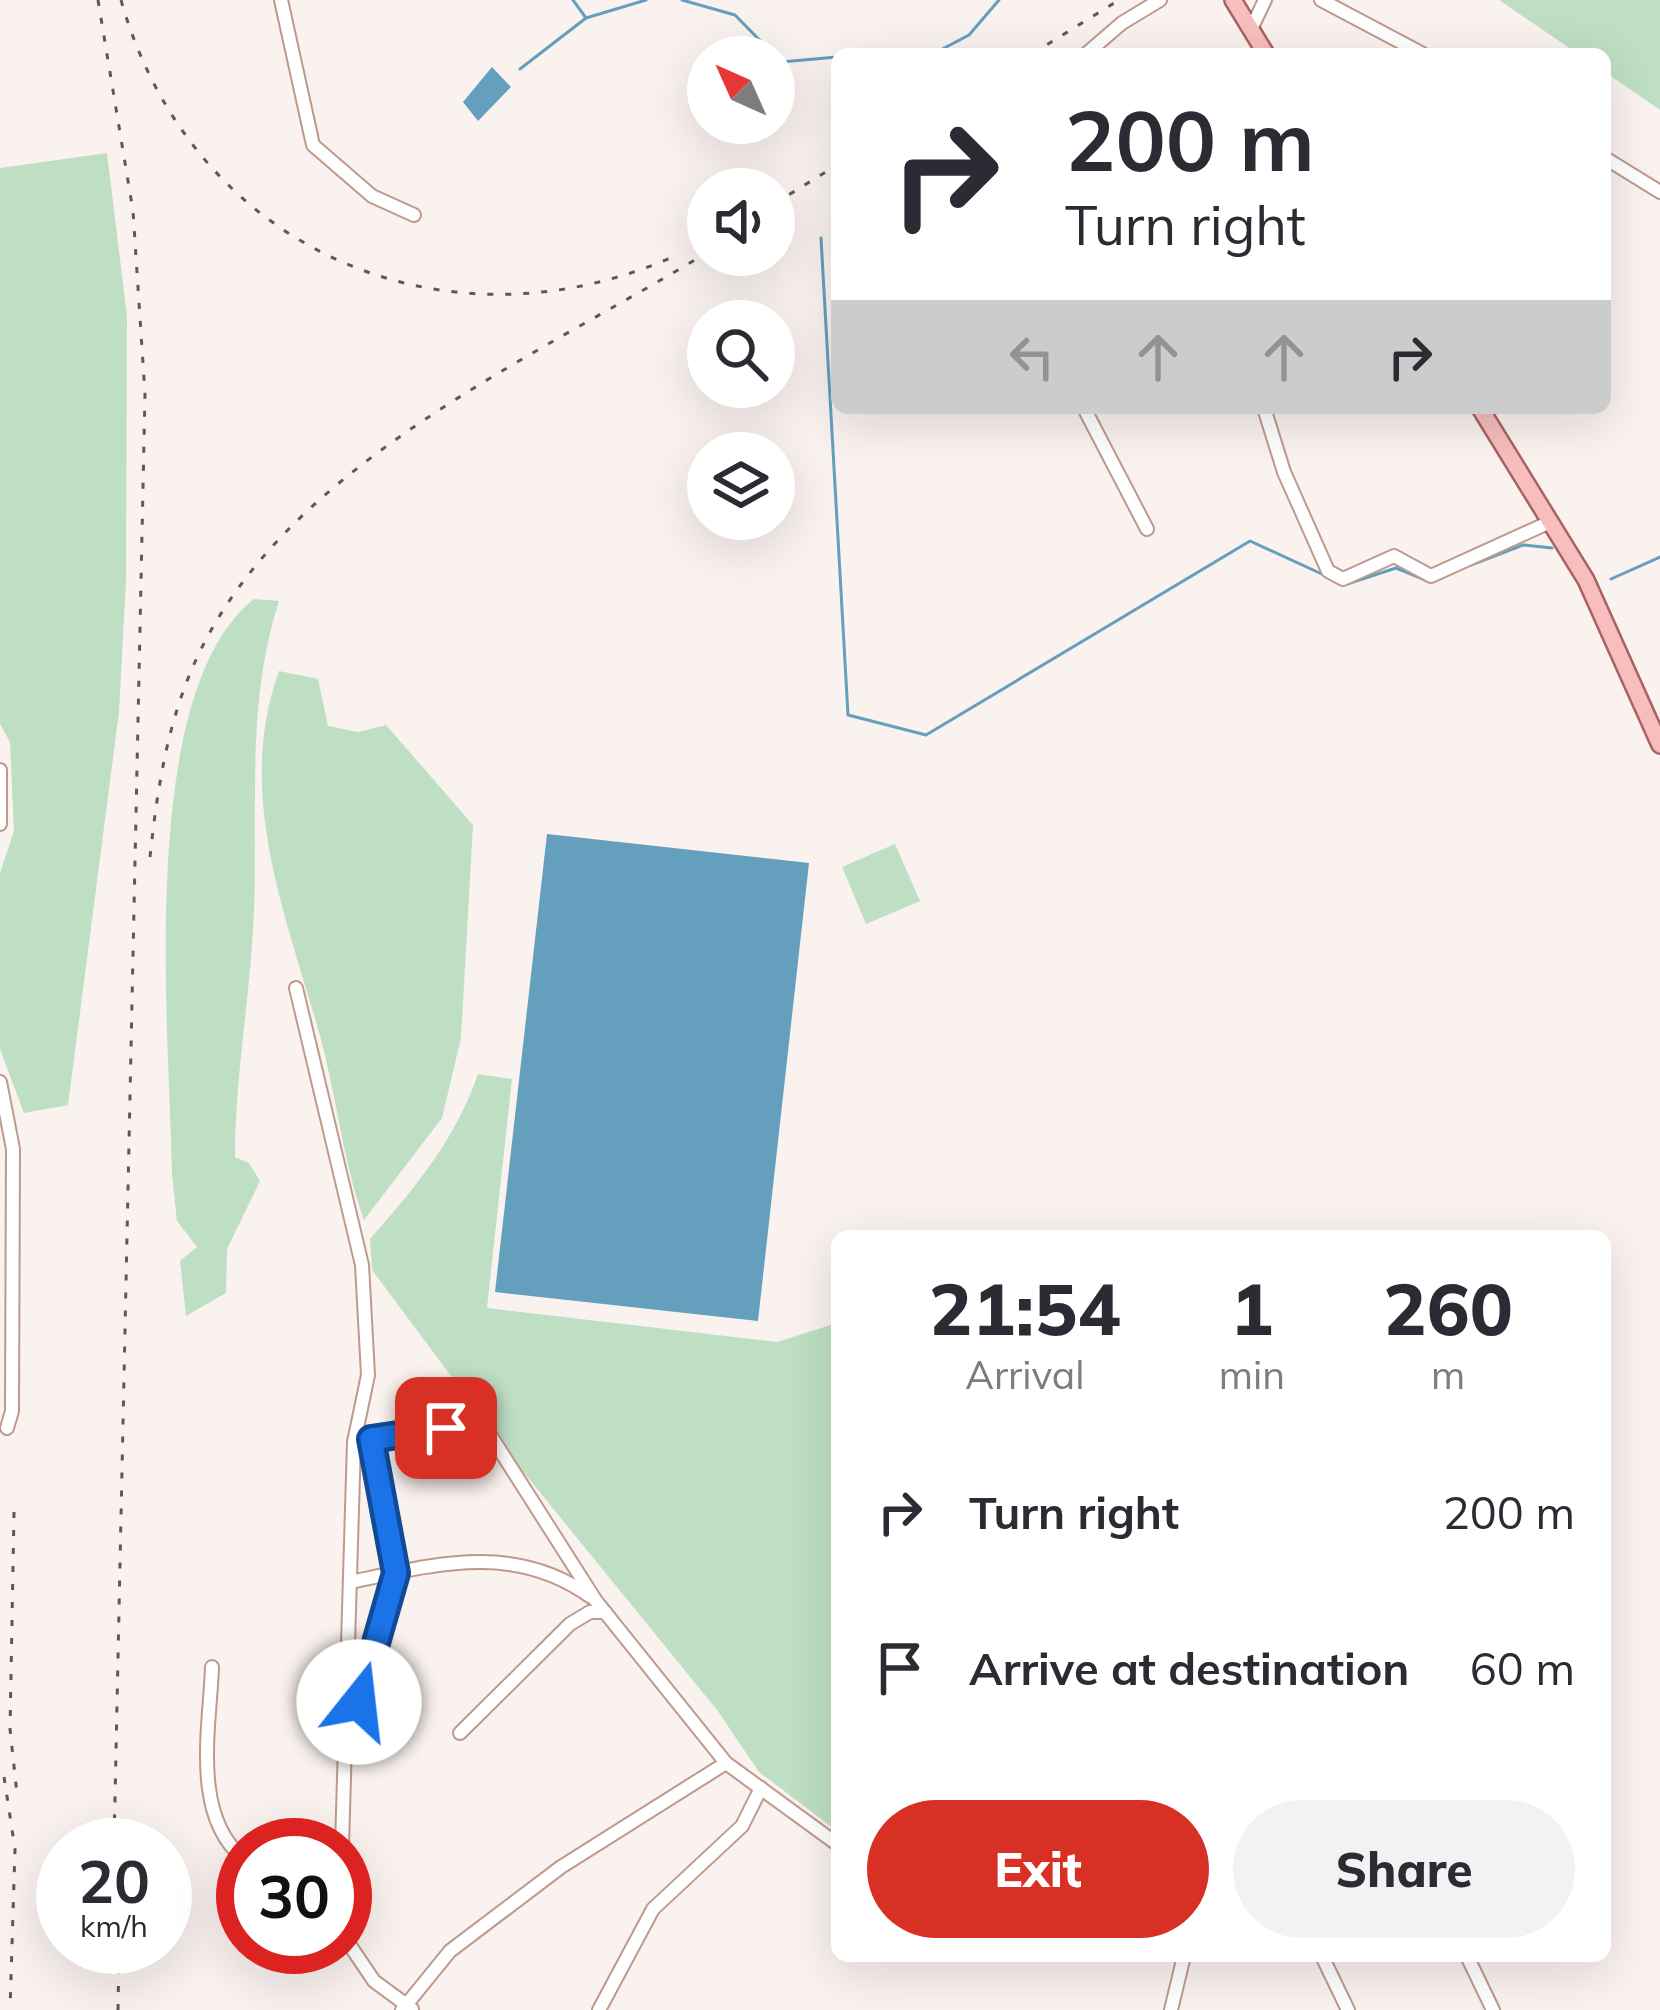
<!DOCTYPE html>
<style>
body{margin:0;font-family:Mulish,sans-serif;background:#f2f2f3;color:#2b2b33;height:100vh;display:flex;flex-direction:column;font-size:45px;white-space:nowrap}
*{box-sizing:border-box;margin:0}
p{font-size:39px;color:#7c7c81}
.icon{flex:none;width:66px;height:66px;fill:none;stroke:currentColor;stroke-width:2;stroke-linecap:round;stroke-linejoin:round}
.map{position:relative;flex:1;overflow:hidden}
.panel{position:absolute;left:831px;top:1230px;width:780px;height:732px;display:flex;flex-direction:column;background:#fff;border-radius:18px;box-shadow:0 12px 48px #0002}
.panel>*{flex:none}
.hud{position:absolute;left:831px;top:48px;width:780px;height:366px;border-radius:18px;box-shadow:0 12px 48px #0002;background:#fff;color:#2b2b33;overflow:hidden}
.needle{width:78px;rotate:315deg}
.fabs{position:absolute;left:687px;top:36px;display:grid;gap:24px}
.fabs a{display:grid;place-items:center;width:108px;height:108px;border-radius:50%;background:#fff;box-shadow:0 12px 48px #0002;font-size:60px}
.speed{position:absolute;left:36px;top:1818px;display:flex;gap:24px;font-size:60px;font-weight:700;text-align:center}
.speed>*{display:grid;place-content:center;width:156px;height:156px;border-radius:50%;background:#fff;box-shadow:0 12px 48px #0002;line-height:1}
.speed small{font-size:30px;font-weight:400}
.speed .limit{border:18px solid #d22;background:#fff;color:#111}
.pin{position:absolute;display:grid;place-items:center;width:102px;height:102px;color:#fff;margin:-51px;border-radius:24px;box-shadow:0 6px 18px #0006}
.me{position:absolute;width:132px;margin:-66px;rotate:16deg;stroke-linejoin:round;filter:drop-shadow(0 0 9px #0008)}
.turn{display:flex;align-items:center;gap:42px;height:252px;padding:0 36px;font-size:54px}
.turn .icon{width:156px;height:156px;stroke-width:2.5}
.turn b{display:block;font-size:84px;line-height:102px}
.lanes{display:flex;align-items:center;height:114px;padding:0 36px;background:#0003;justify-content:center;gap:60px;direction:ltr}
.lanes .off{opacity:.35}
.eta{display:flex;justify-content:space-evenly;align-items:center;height:204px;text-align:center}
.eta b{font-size:72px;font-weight:800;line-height:84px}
.primary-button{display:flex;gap:24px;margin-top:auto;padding:24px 36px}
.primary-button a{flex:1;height:138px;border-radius:72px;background:#d93025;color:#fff;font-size:48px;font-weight:800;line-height:138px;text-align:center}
.primary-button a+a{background:#f2f2f3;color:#2b2b33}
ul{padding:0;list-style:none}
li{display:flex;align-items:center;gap:36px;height:156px;padding:0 36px}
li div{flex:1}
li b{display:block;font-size:45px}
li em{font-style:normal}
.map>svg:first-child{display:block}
</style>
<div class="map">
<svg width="1660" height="2010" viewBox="0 0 1660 2010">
<rect width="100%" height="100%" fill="#faf2ef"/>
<g fill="#bedfc4">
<polygon points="1499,0 1660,0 1660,110 1605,72 1605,54 1578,54"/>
<polygon points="107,153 127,316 126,581 119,712 68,1105 24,1113 0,1049 0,873 14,831 10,742 0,724 0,168"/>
<path d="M254 599 279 601C246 703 258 804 254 910 251 993 235 1074 235 1157L249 1163 260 1181 227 1249 226 1293 186 1316 180 1261 197 1247 177 1221 172 1175C170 1033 135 693 254 599Z"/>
<path d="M279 671 318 679 328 726 358 732 386 725 473 825 461 1038 442 1118 364 1220C341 1155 336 1088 316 1022 283 908 236 790 279 671Z"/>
<polygon points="895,844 920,901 866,924 842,867"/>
<path d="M478 1074 512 1079 487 1308 777 1342 837 1323V1831L759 1772 717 1710 516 1463 372 1270 370 1239C416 1187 455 1140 478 1074Z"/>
</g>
<g fill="#649fbd">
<polygon points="492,67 511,87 478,121 463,102"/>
<polygon points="547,834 809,863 758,1321 495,1292"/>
</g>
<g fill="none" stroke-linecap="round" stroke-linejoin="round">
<g stroke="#649fbd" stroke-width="3">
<polyline points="573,0 586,18"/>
<polyline points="682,0 735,15 781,62 837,57"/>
<polyline points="933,54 969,35 999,0"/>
<polyline points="520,69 586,18 646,0"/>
<polyline points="821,238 848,715 926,735 1250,541 1324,575"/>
<polyline points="1471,565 1523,545 1552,548"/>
<polyline points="1611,579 1660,557"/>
<polyline points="1344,585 1396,568 1428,581"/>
</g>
<defs>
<g id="minor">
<polyline points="281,0 313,145 372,196 414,215"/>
<polyline points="1321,0 1423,54"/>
<polyline points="1251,29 1265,0"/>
<polyline points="1086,54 1122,23 1160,0"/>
<polyline points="1605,158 1660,192"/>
<polyline points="1084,408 1147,529"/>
<polyline points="1264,408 1284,472 1328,571 1343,579 1394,556 1431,576 1550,522"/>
<polyline points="0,770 0,824"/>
<polyline points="296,988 362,1265 368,1375 354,1442 342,1845"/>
<polyline points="0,1082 13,1149 12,1411 7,1428"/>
<polyline points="354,1442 480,1419 596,1601 726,1763 837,1844"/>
<path d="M351 1582C436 1564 515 1542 591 1597"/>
<path d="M212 1667C210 1726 191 1815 243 1858"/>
<polyline points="353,1724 396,1573 371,1440"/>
<polyline points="460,1733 570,1624 590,1612 605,1612"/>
<polyline points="345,1938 374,1981 412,2009"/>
<polyline points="1322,1956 1348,2010"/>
<polyline points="1467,1956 1493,2010"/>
<polyline points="402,2010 450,1951 561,1867 726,1763"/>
<polyline points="599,2010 653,1909 742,1826 761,1788"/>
<polyline points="1171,2010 1184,1956"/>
</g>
<g id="major">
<polyline points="1233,0 1266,54"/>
<polyline points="1480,408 1586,580 1660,745"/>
</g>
</defs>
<use href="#minor" stroke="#bf9a8c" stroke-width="16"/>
<use href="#major" stroke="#a86361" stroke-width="20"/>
<use href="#minor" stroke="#fff" stroke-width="12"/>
<use href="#major" stroke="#f8bdbd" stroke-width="15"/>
<g stroke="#625752" stroke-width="3" stroke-dasharray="6 12" stroke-linecap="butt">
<polyline points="98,0 133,211 145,394 114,1845"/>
<path d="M121 0C191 248 442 359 675 256"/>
<polyline points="1032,54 1119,0"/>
<polyline points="774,204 837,165"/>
<path d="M150 857C157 791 167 724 195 662 283 466 531 360 708 252"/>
<polyline points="14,1512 10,1729 17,1794"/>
<polyline points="4,1777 15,1849 10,2010"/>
<polyline points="118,2010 119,1947"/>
</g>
</g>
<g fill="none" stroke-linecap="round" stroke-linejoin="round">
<defs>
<polyline id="route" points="359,1702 396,1573 371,1439 446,1428"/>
</defs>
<use href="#route" stroke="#114b97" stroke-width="30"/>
<use href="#route" stroke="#1a73e8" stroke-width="21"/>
</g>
</svg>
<div class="fabs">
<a><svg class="needle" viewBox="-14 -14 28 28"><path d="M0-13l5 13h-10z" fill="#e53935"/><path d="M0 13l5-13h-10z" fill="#7c7c81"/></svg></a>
<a><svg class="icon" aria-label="sound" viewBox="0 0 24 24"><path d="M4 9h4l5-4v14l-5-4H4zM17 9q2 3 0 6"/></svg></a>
<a><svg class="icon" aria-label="search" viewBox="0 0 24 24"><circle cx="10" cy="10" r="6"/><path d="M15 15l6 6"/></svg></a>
<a><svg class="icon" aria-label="layers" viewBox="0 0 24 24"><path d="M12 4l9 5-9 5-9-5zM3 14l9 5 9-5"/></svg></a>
</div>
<div class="speed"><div>20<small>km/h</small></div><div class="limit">30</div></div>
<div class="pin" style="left:446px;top:1428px;background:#d93025"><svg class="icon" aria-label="arrive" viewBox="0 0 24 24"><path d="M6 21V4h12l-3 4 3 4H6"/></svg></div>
<svg class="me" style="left:359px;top:1702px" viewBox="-20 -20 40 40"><circle r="19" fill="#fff"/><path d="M0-13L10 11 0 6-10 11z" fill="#1a73e8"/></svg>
<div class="hud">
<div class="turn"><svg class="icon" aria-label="right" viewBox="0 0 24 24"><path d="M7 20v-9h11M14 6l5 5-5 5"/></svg><div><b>200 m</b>Turn right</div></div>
<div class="lanes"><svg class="icon off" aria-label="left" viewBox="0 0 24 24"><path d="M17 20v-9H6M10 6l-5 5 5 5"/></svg><svg class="icon off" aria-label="ahead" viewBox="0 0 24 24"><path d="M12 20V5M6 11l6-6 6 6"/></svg><svg class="icon off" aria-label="ahead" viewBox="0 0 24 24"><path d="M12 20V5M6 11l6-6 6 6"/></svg><svg class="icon" aria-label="right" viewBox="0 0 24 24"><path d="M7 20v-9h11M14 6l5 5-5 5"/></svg></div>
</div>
<section class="panel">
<div class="eta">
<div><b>21:54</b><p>Arrival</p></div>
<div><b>1</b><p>min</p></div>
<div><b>260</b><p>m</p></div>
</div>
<ul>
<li><svg class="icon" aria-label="right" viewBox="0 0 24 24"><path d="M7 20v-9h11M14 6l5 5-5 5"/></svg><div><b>Turn right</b></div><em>200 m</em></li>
<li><svg class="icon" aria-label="arrive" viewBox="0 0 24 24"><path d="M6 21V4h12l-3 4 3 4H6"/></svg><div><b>Arrive at destination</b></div><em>60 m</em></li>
</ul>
<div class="primary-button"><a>Exit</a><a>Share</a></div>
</section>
</div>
